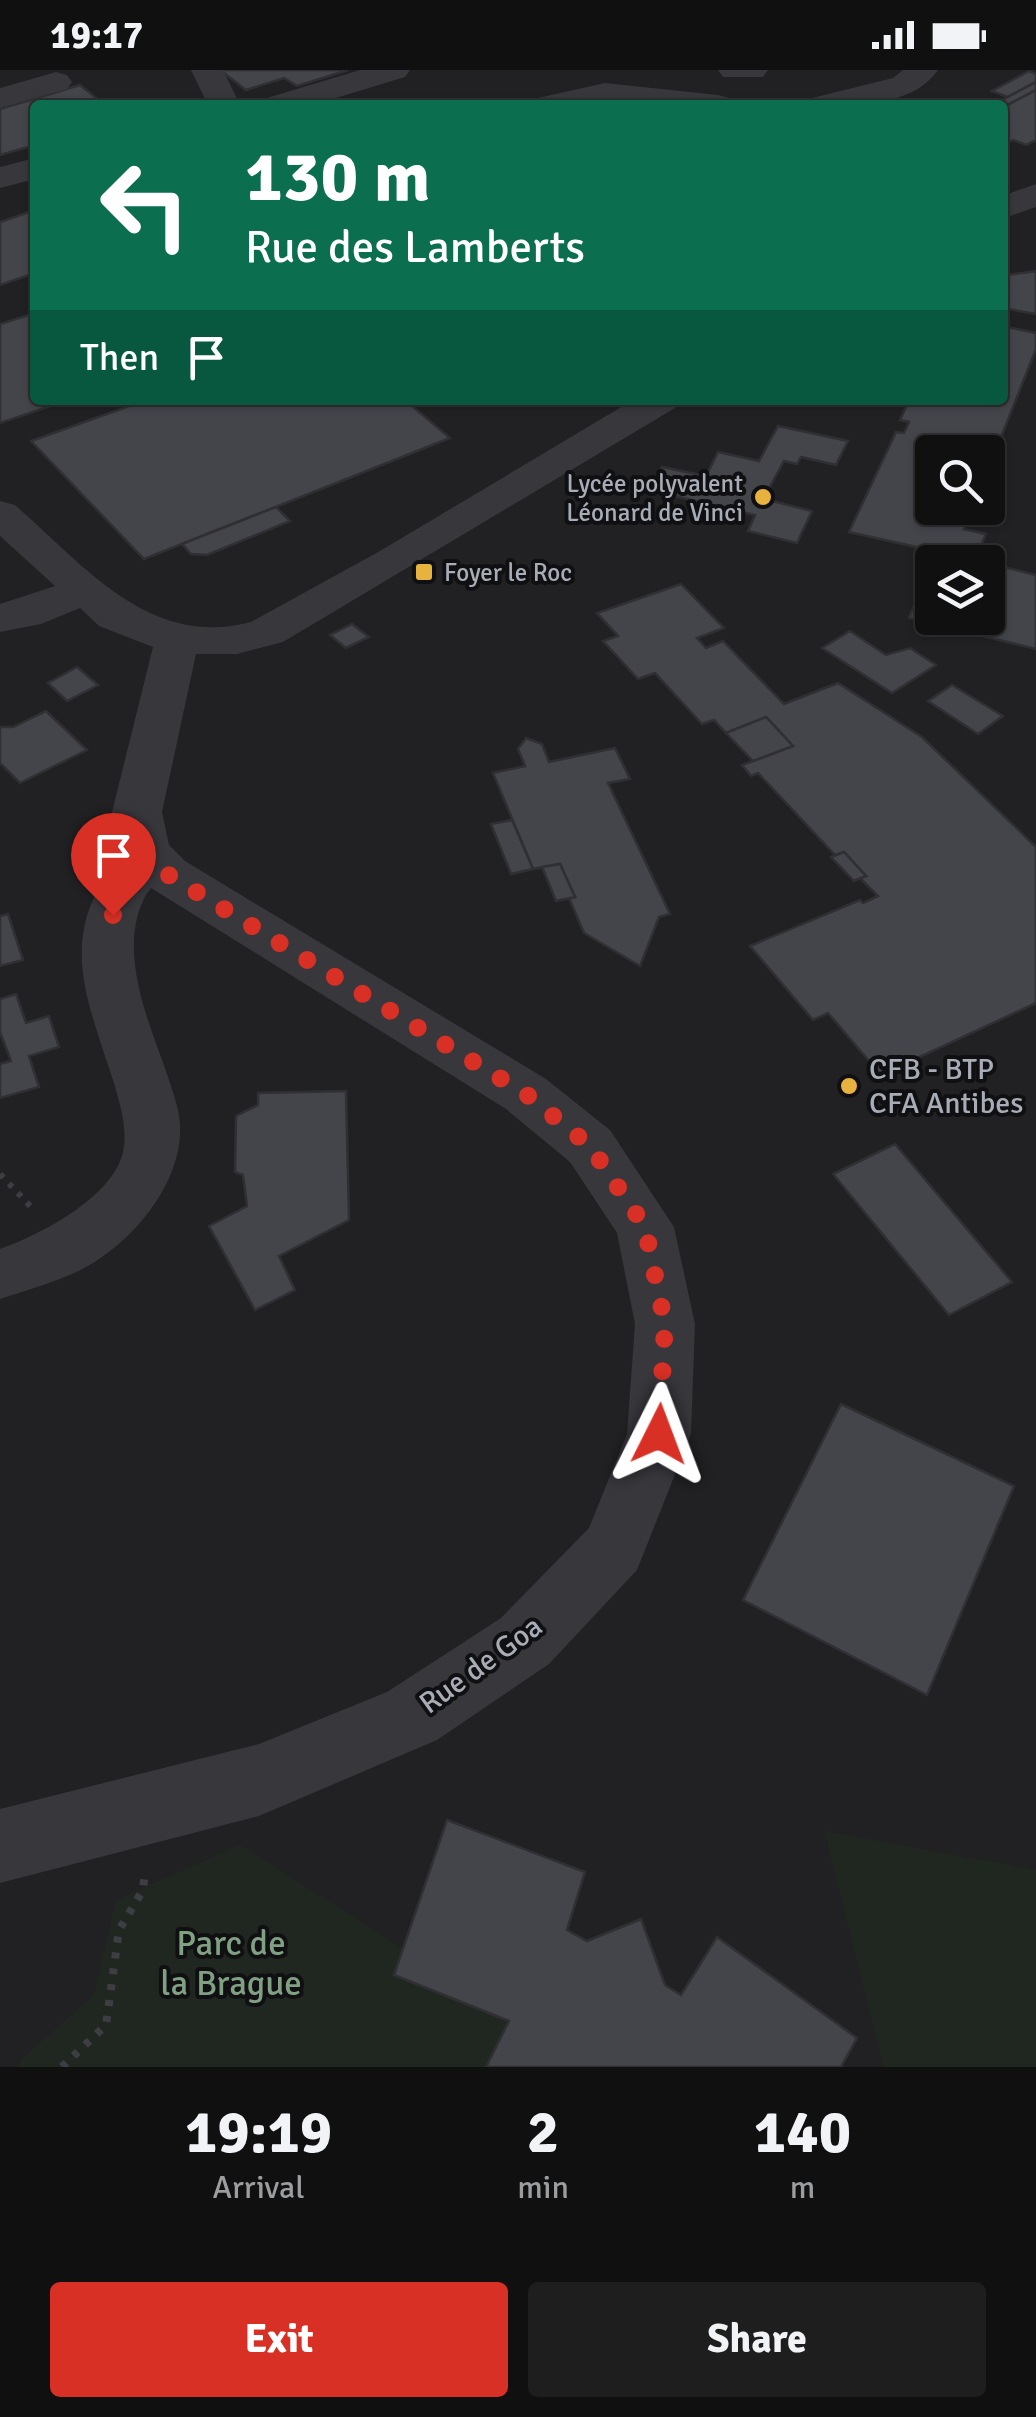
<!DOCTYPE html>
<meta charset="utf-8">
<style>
body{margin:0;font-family:Signika,sans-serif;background:#1e1e1f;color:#f1f3f6;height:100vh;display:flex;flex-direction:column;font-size:38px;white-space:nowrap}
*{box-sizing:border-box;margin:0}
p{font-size:32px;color:#9c9d9f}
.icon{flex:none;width:55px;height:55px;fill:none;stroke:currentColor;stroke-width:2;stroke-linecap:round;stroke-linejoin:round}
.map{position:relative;height:1997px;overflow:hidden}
.side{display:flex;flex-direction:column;background:#101011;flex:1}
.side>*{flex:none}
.guide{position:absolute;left:30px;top:30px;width:978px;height:305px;border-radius:10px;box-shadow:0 2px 8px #0004,0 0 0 2px #303031;background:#0b6e4f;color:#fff;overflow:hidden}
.controls{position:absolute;left:915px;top:365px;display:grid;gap:20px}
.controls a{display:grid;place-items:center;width:90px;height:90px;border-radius:10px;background:#101011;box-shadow:0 2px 8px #0004,0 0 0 2px #303031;font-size:50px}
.pin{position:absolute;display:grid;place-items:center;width:85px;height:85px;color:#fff;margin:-102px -42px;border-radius:50% 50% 50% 0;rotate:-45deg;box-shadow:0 0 10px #0007}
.pin .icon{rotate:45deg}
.me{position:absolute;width:110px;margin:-55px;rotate:3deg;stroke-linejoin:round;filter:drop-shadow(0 0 8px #0008)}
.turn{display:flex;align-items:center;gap:35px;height:210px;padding:0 50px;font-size:45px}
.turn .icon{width:130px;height:130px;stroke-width:2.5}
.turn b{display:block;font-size:70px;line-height:85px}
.then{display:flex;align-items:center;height:95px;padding:0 50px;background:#0003;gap:20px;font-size:38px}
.eta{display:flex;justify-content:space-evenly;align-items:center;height:170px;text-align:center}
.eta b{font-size:60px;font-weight:800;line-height:70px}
.primary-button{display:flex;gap:20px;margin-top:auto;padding:20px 50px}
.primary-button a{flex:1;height:115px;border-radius:10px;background:#d93025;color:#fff;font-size:40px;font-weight:800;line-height:115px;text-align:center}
.primary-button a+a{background:#1e1e1f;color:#f1f3f6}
.status{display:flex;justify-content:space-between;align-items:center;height:70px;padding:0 50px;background:#101011;direction:ltr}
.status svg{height:28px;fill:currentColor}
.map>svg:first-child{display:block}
</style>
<div class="status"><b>19:17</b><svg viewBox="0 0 49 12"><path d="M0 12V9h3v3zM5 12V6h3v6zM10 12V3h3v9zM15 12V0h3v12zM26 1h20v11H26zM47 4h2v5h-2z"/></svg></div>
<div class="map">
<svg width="1036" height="1997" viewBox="0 0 1036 1997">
<rect width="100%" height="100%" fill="#151517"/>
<path fill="#212124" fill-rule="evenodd" d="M0 0H1036V1997H0ZM35 35H1002V330H35ZM932 382H988V438H932ZM932 492H988V548H932Z"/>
<g fill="#202721">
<polygon points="824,1761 1036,1800 1036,1997 884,1997"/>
<polygon points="240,1775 589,1997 18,1997 22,1989 94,1925 116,1830"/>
</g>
<g fill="#44454a" stroke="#302f33" stroke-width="2.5">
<polygon points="220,0 348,0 297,16 284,8 246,20"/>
<polygon points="1029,1 1036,4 1036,12 1007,27 992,21"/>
<polygon points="1036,12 1036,20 1002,38 993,35"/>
<polygon points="80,15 105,35 35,35 35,75 0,85 0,39"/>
<polygon points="1036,20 1036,70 1026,75 1013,70 1002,76 1002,38"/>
<polygon points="35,140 35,203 0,215 0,152"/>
<polygon points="1036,201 1036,244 1002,238 1002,223 1009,222 1007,205"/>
<polygon points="35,243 35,330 68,330 0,353 0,254"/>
<polygon points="1002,256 1036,263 1036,279 988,400 988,382 932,382 932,438 973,438 964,459 986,464 975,490 849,462 896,362 904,363 909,352 900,350 909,330 1002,330"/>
<polygon points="146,330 405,330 450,368 144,489 31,371"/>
<polygon points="778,356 848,371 836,395 801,387 797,394 784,391 766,424 774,427 772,431 812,441 797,473 748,461 755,445 649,420 662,397 706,406 718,382 759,391"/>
<polygon points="276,437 290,451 207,485 191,484 182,474"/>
<polygon points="936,482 984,492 932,492 932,548 988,548 988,493 1036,505 1036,579 909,548"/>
<polygon points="681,514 724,558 697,568 706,578 723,571 784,634 838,613 922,667 1036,777 1036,933 881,1005 828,943 813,950 750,876 860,830 863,833 878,826 860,808 866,806 844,782 835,785 758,703 751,706 742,695 793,676 766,647 726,663 714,650 702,654 655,603 638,609 603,571 618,566 597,543"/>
<polygon points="352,554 369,567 346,578 330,565"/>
<polygon points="850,561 886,585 910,578 936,595 892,623 822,578"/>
<polygon points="77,597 98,615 67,631 48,613"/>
<polygon points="952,615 1003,646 978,664 928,631"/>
<polygon points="46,641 87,680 20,713 0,693 0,657 13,657"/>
<polygon points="766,647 793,676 753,691 726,663"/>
<polygon points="526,668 542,674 549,692 615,678 630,709 608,713 670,844 659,847 640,896 584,863 569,828 575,827 560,794 533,799 493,703 525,696 518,679"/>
<polygon points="512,750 533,799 511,804 491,754"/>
<polygon points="844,782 866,806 854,811 831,787"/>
<polygon points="560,794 575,827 556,831 542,797"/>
<polygon points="8,844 23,890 0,896 0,846"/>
<polygon points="16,924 26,953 49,946 59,977 29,986 39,1017 0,1028 0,994 11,991 0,962 0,929"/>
<polygon points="346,1021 349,1150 279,1186 295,1220 255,1240 209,1156 247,1136 243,1105 235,1102 236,1046 258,1035 258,1023"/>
<polygon points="895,1074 1012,1212 949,1245 833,1104"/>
<polygon points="841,1334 1014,1416 927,1625 743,1530"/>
<polygon points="447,1750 585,1802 567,1860 587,1871 641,1849 665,1915 681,1925 717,1867 857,1968 841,1997 486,1997 509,1951 394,1905"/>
</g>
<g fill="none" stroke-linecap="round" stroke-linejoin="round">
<polyline stroke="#3d3e43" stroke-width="6" stroke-dasharray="5 8" stroke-linecap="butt" points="0,1104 33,1139"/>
<polyline stroke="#3d3e43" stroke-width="8" stroke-dasharray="6 10" stroke-linecap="butt" points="62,1997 106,1955 119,1860 143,1820 145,1800"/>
<g fill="#37373c" fill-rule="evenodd">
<polygon points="191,0 223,0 240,35 208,35"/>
<polygon points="360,0 410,0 405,7 313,35 263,35 267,28"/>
<polygon points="718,0 768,0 763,7 723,7"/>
<path d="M903 0H938C911 39 850 35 808 35L812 28 893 8Z"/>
<polygon points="56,2 67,5 72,12 67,19 0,38 0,18"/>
<polygon points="605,13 718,25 730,28 734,35 534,35 538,28"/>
<polygon points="35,88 35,109 0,118 0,97"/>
<polygon points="1036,114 1036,137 1002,149 1002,126"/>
<path d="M633 330H681L675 338 283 572 237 584H196L162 742 169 775 185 791 546 1009 610 1060 674 1157 695 1254 691 1364 637 1500 549 1594 437 1670 259 1746 0 1813V1739L259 1674 387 1622 501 1548 589 1458 627 1364 635 1254 617 1163 570 1092 506 1039 151 818C137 835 133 861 134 883 137 937 163 984 177 1036 195 1103 131 1179 72 1204 49 1214 24 1221 0 1229V1179C40 1165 113 1127 123 1082 128 1060 120 1034 114 1013 85 923 55 864 123 783L112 742 153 577 99 556 80 538 41 554 0 562V534L55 516 0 466V431L15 435C84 495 149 579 251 552L380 481Z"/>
</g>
</g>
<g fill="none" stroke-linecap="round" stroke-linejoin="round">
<polyline stroke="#d93025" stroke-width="18" stroke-dasharray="0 32.4" points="113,845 119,822 148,787 167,804 526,1024 590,1076 645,1157 665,1254 659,1364"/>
</g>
<g fill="#e7b23d" stroke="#101012" stroke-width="4">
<circle cx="763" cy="427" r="10"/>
<rect x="414" y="492" width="20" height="20" rx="5"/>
<circle cx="849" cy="1016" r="10"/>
</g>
<g text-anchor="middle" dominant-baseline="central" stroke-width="8" stroke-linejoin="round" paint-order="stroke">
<g font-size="25" fill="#a8acb6" stroke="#101012" text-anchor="end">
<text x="743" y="413">Lycée polyvalent<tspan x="743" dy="29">Léonard de Vinci</tspan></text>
<text x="444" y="502" text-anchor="start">Foyer le Roc</text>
</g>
<g font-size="30" fill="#a8acb6" stroke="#101012" text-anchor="start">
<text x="869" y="999">CFB - BTP<tspan x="869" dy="34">CFA Antibes</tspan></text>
</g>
<g font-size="30" fill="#a8acb6" stroke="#101012">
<text transform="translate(481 1595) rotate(-36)">Rue de Goa</text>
</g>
<g font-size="35" fill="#80a083" stroke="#101012">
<text x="231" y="1873">Parc de<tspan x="231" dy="40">la Brague</tspan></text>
</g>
</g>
</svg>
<div class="controls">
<a><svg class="icon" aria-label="search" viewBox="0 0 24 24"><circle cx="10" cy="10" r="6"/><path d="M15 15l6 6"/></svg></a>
<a><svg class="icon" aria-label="layers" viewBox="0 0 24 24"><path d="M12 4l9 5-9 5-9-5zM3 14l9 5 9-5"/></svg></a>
</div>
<div class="pin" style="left:113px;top:845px;background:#d93025"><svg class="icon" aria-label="arrive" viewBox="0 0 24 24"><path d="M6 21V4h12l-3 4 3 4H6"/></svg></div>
<svg class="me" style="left:659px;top:1364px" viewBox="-20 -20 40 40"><path d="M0-17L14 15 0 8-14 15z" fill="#d93025" stroke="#fff" stroke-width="4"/></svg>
<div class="guide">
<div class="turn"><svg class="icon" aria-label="left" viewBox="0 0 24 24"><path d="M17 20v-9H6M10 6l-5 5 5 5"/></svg><div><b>130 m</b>Rue des Lamberts</div></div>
<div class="then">Then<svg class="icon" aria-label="arrive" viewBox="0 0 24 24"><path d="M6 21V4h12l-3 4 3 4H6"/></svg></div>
</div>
</div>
<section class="side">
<div class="eta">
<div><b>19:19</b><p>Arrival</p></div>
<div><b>2</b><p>min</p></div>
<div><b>140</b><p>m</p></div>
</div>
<div class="primary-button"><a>Exit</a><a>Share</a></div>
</section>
